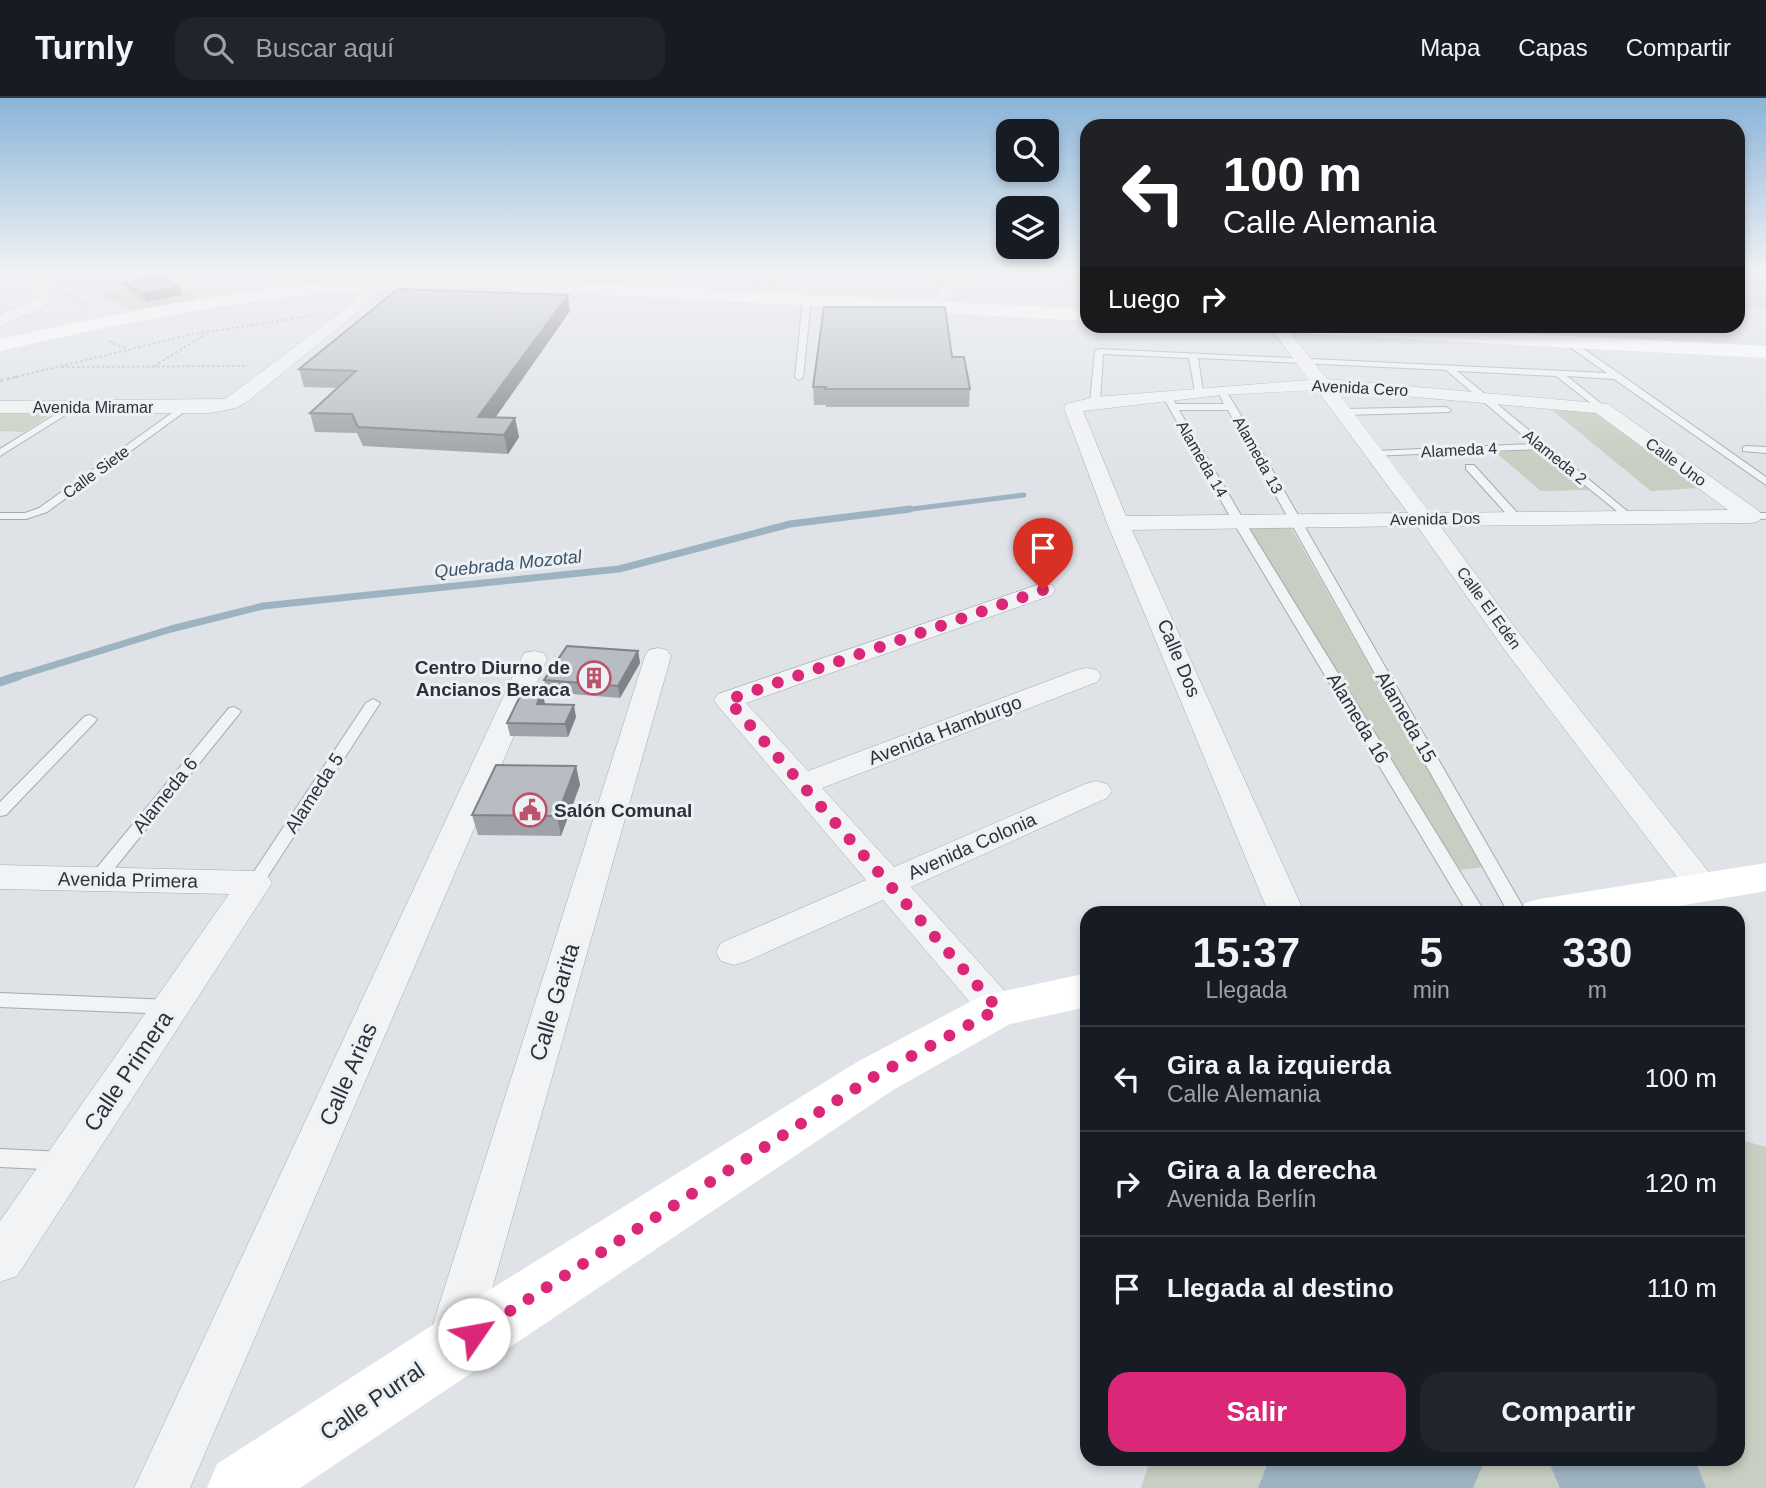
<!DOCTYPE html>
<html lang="es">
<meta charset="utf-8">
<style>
body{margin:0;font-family:Helvetica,sans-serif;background:#20242c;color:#f1f3f6;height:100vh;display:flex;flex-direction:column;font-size:26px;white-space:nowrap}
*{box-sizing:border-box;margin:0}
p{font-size:23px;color:#9ea1a6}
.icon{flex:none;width:38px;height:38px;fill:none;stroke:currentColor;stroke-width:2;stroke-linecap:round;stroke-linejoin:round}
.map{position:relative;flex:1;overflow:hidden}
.panel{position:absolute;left:1080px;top:808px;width:665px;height:560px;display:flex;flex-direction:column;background:#171b24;border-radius:21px;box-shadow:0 4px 10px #0003}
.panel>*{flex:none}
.top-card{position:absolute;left:1080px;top:21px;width:665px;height:214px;border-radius:21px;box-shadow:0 4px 10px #0003;background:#202124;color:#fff;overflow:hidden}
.controls{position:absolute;left:996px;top:21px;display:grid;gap:14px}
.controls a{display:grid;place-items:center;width:63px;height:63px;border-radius:14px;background:#171b24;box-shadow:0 4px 10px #0003;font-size:35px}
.pin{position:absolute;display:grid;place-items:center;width:60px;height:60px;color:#fff;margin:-72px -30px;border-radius:50% 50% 50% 0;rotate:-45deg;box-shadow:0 0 7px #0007}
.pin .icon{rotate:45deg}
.me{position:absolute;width:77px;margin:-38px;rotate:57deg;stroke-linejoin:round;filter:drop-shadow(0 0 5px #0008)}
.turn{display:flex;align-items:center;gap:24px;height:147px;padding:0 28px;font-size:32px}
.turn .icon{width:91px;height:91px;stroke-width:2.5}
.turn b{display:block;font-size:49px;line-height:60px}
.then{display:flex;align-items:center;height:66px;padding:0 28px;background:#0003;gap:14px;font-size:26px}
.eta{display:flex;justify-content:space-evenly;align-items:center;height:119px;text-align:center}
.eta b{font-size:42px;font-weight:700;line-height:49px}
.primary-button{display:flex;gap:14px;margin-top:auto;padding:14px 28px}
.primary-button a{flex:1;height:80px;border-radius:21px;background:#db2777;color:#fff;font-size:28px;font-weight:700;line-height:80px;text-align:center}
.primary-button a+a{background:#20242c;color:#f1f3f6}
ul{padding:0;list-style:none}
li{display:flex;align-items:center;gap:21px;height:105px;padding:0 28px;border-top:2px solid #363941}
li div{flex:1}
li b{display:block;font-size:26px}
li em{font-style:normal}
header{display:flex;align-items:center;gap:42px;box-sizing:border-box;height:98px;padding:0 35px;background:#171b24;border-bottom:2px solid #363941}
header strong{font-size:33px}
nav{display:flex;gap:38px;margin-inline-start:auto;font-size:24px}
.search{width:490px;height:63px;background:#20242c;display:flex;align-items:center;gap:18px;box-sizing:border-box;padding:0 24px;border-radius:21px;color:#9ea1a6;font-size:26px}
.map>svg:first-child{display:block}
</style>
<header>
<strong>Turnly</strong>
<div class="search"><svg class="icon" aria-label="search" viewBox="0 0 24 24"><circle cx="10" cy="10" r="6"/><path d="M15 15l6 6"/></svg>Buscar aquí</div>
<nav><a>Mapa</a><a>Capas</a><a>Compartir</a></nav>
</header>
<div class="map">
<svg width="1766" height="1390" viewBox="0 0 1766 1390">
<rect width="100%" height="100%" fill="#dfe3e7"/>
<polygon fill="#cdd2d8" points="1738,182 1766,187 1766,211 1738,209"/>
<g fill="#c6cfc1" fill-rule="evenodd">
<path d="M172 183 180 185 173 187 200 200 134 213 98 195ZM162 186 181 196 146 204 130 195 121 194Z"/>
<polygon points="1547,308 1595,314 1605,318 1698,390 1651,393"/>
<polygon points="56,313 24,334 0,333 0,314"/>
<polygon points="1542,351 1589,392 1541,393 1495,354"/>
<polygon points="1289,426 1483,769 1460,772 1246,427"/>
<polygon points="1741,1042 1766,1049 1766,1390 1141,1390 1150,1362 1738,1362 1738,1045"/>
</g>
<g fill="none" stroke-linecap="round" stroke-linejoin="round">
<polyline stroke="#9eb3c2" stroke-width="5" points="896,413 1024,397"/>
<polyline stroke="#9eb3c2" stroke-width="7" points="12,580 171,531 263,508 619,471 790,426 910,411"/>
<polyline stroke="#9eb3c2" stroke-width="9" points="0,584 18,578"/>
<g fill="#9eb3c2" fill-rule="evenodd">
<polygon points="1738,174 1766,174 1766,186 1738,183"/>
<polygon points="1269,1362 1485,1362 1473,1390 1258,1390"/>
<polygon points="1548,1362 1695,1362 1706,1390 1560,1390"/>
</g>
<defs>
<g id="lane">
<polygon points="378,174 387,174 373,180 368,179"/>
<polygon points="770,174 777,174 753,201 747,201 747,197"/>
<polygon points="807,200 811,202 803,279 799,282 795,279 803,202"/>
<polygon points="1564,241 1570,241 1766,379 1766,387 1614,281 1567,278 1604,308 1604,312 1601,313 1556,278 1457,273 1632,417 1632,421 1628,422 1540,351 1372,358 1371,356 1376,353 1533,346 1446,272 1198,260 1203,294 1199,297 1195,294 1189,260 1103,256 1100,304 1095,307 1090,304 1095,253 1099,251 1607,275 1564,245"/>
<polygon points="1221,289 1224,290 1236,309 1527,816 1509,816 1228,312 1179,312 1245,424 1486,816 1468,816 1233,424 1162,297 1169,295 1176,306 1224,306 1217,292"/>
<polygon points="72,306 77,309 75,311 0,358 0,351"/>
<polygon points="183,307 191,309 47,414 26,421 0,421 0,415 25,415 39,410"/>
<polygon points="1446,309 1451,312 1449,314 1345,317 1340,314 1345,311"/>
<polygon points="1747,348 1766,349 1766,355 1743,353 1743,349"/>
<polygon points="1466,367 1474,367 1520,418 1520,422 1512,422 1466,371"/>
<polygon points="1751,415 1766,415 1766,421 1747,420 1745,418"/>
<polygon points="373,601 380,605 261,789 249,789 246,785 249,781 366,605"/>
<polygon points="234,609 241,613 239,616 102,786 90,786 87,782 90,778 229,610"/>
<polygon points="90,617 97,621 95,624 6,717 0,718 0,704 85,618"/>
<polygon points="0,895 172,902 179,904 182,909 179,914 172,916 0,909"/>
<polygon points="0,1051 64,1054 72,1056 75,1063 72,1070 64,1072 0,1069"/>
</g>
<g id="street">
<polygon points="332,174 357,174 386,180 388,183 353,218 248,303 236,310 211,315 0,315 0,303 225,301 343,212 371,185 334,177"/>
<polygon points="446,174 464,174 443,186 433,186 433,180"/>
<polygon points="953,174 967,174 940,211 930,211 928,208"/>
<polygon points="0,175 37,183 53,200 41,211 0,228 0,217 38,199 21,187 0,183"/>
<path d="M1269 228H1285L1327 281 1608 306 1759 413 1762 418 1759 423 1751 425 1440 428 1522 539 1716 783 1721 791 1716 799 1704 803 1692 799 1504 551 1417 428 1132 432 1305 816H1269L1107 425 1064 310 1066 306 1095 299 1309 282ZM1317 292 1408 415 1126 418 1083 313 1221 297ZM1336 292 1596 315 1728 412 1430 415Z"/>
<polygon points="1043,485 1052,487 1055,492 1052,497 746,605 808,673 1077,572 1087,570 1097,572 1101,578 1097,584 822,690 894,769 1085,686 1096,683 1107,686 1112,693 1107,700 911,789 1012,901 1017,911 1012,921 998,926 984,921 883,802 747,863 734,867 721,863 716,854 721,845 866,782 718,608 714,602 718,596"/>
<polygon points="658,550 667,552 671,558 476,1248 469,1265 451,1273 433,1265 426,1248 645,558 649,552"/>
<polygon points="534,553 544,555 547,561 190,1390 134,1390 521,561 524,555"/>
<polygon points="0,767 255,773 267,777 272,785 17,1178 0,1184 0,1123 229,796 0,791"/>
</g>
</defs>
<use href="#lane" stroke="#a5aab0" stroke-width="2"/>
<use href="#street" stroke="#a5aab0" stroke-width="1"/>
<g stroke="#b5b9be" stroke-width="2" stroke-dasharray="2.5 2.5" stroke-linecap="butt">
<polyline points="46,174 63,174"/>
<polyline points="72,183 115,190"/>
<polyline points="57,186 96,174"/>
<polyline points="64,195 87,207"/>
<polyline points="109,243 127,251"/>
<polyline points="154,268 206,236"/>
<polyline points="62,269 246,268"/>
<polyline points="12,280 193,236 311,218"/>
</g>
<polyline stroke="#b5b9be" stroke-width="2.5" stroke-dasharray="3.5 3.5" stroke-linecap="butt" points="0,283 19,278"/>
<use href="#lane" fill="#f1f3f5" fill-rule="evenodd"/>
<use href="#street" fill="#f1f3f5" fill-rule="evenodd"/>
<g fill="#fff" fill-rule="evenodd">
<path d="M409 178 469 179 1087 211V223L469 189C307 187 157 217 0 253V241C136 211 270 184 409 178Z"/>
<polygon points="1267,228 1376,228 1766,248 1766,260 1276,234 1269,232"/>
<polygon points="1766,765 1766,793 1633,816 1519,816 1525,805 1540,801"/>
<polygon points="1087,875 1087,909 1010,926 893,992 300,1390 207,1390 217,1366 428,1230 857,964 981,898"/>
</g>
</g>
<g fill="#9da3a8">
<polygon points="124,185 182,197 146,204 127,193"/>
<polygon points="570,213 495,319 515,320 519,339 508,356 363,348 357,335 315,334 310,315 337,290 304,289 299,271"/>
<polygon points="952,259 970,291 969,309 826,309 826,307 814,307 813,289"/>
<polygon points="638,553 640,565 620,600 547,594 544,582"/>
<polygon points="542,594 545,606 576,619 568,639 510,638 507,625"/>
<polygon points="576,668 580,687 561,738 478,737 472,717"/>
</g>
<g fill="#808488">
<polygon points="179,189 182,197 146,204 143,196"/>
<polygon points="568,197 570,213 484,336 478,319"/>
<polygon points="515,320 519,339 508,356 504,337"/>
<polygon points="638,553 640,565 620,600 618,588"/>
<polygon points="542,594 545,606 537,606"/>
<polygon points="574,607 576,619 568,639 565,626"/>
<polygon points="576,668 580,687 561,738 557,718"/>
</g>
<g fill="#b7bdc3" stroke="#808488" stroke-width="2">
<polygon points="160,178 179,189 143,196 124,185"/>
<polygon points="398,191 568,197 478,319 515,320 504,337 358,329 352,316 310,315 356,273 299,271"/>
<polygon points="824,209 945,209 952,259 964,259 970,291 825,291 826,289 813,289"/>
<polygon points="567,548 638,553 618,588 544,582"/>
<polygon points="522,594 542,594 537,606 574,607 565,626 507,625"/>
<polygon points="496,667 576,668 557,718 472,717"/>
</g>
<linearGradient id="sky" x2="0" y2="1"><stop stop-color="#8ab4d9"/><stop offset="0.47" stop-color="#f1f2f4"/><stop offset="1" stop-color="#f1f2f4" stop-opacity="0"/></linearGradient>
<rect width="1766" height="368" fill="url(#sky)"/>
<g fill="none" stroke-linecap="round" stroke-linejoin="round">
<polyline stroke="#db2777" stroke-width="12" stroke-dasharray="0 21.6" points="474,1236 875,978 998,911 728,602 1043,492"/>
</g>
<defs>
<symbol id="building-ring" viewBox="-11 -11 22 22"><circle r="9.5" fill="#eef1f4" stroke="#bd526d" stroke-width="1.5"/><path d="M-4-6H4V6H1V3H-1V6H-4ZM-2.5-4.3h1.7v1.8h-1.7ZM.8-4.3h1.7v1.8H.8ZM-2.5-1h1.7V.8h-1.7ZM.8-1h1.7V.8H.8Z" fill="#bd526d"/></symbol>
<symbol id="civic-ring" viewBox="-11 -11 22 22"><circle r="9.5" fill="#eef1f4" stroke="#bd526d" stroke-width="1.5"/><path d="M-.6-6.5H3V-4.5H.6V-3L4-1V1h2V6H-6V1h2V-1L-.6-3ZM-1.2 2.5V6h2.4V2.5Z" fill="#bd526d"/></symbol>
</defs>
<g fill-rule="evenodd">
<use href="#building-ring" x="575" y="561" width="38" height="38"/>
<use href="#civic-ring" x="511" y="693" width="38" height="38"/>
</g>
<g text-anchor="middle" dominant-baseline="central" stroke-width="6" stroke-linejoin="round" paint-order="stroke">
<g font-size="16" fill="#2a323c" stroke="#eef1f4">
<text transform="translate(1360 290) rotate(3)">Avenida Cero</text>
<text x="93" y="309">Avenida Miramar</text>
<text transform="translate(1459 352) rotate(-3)">Alameda 4</text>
<text transform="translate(1258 357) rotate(61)">Alameda 13</text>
<text transform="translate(1555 359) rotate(39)">Alameda 2</text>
<text transform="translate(1202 361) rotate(60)">Alameda 14</text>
<text transform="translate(1676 364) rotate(36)">Calle Uno</text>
<text transform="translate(96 374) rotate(-36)">Calle Siete</text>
<text transform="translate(1435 421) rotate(-1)">Avenida Dos</text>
<text transform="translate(1489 510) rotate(54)">Calle El Edén</text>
</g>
<g font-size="18" font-style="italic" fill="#39546b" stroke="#eef1f4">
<text transform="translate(508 466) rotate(-6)">Quebrada Mozotal</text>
</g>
<g font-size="19" fill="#2a323c" stroke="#eef1f4">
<text transform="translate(1179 560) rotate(67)">Calle Dos</text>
<text transform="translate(1406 619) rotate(60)">Alameda 15</text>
<text transform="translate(1358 620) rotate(59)">Alameda 16</text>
<text transform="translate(945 632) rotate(-21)">Avenida Hamburgo</text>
<text transform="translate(314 695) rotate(-57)">Alameda 5</text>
<text transform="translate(165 697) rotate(-51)">Alameda 6</text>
<text transform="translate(972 748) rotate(-24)">Avenida Colonia</text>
<text transform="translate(128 782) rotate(1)">Avenida Primera</text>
</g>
<g font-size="19" font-weight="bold" fill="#2a323c" stroke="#eef1f4" text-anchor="end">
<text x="570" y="569">Centro Diurno de<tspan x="570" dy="22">Ancianos Beraca</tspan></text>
<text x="554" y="712" text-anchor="start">Salón Comunal</text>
</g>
<g font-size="23" fill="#2a323c" stroke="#eef1f4">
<text transform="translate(554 904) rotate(-73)">Calle Garita</text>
<text transform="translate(128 973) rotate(-56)">Calle Primera</text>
<text transform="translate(348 976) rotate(-66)">Calle Arias</text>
<text transform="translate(372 1303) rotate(-34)">Calle Purral</text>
</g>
</g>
</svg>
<div class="controls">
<a><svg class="icon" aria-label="search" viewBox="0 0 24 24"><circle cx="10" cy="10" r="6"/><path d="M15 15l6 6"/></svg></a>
<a><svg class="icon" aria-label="layers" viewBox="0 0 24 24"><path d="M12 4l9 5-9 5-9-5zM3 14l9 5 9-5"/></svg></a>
</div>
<div class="pin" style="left:1043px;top:492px;background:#d93025"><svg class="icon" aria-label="arrive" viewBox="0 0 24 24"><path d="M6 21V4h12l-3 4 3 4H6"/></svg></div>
<svg class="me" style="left:474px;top:1236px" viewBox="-20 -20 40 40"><circle r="19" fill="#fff"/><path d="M0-13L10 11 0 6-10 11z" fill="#db2777"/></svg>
<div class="top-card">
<div class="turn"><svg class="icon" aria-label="left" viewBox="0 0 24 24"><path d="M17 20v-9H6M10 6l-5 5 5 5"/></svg><div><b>100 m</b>Calle Alemania</div></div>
<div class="then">Luego<svg class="icon" aria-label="right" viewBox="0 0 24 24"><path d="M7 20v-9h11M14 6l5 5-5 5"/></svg></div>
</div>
<section class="panel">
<div class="eta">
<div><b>15:37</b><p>Llegada</p></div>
<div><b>5</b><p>min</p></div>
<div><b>330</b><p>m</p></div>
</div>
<ul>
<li><svg class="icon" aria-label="left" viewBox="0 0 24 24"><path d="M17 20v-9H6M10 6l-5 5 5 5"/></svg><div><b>Gira a la izquierda</b><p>Calle Alemania</p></div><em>100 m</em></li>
<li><svg class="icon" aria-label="right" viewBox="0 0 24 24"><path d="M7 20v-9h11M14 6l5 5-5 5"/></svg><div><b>Gira a la derecha</b><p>Avenida Berlín</p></div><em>120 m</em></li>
<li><svg class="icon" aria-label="arrive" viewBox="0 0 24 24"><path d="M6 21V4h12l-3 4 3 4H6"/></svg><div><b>Llegada al destino</b></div><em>110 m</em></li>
</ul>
<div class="primary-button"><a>Salir</a><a>Compartir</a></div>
</section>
</div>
